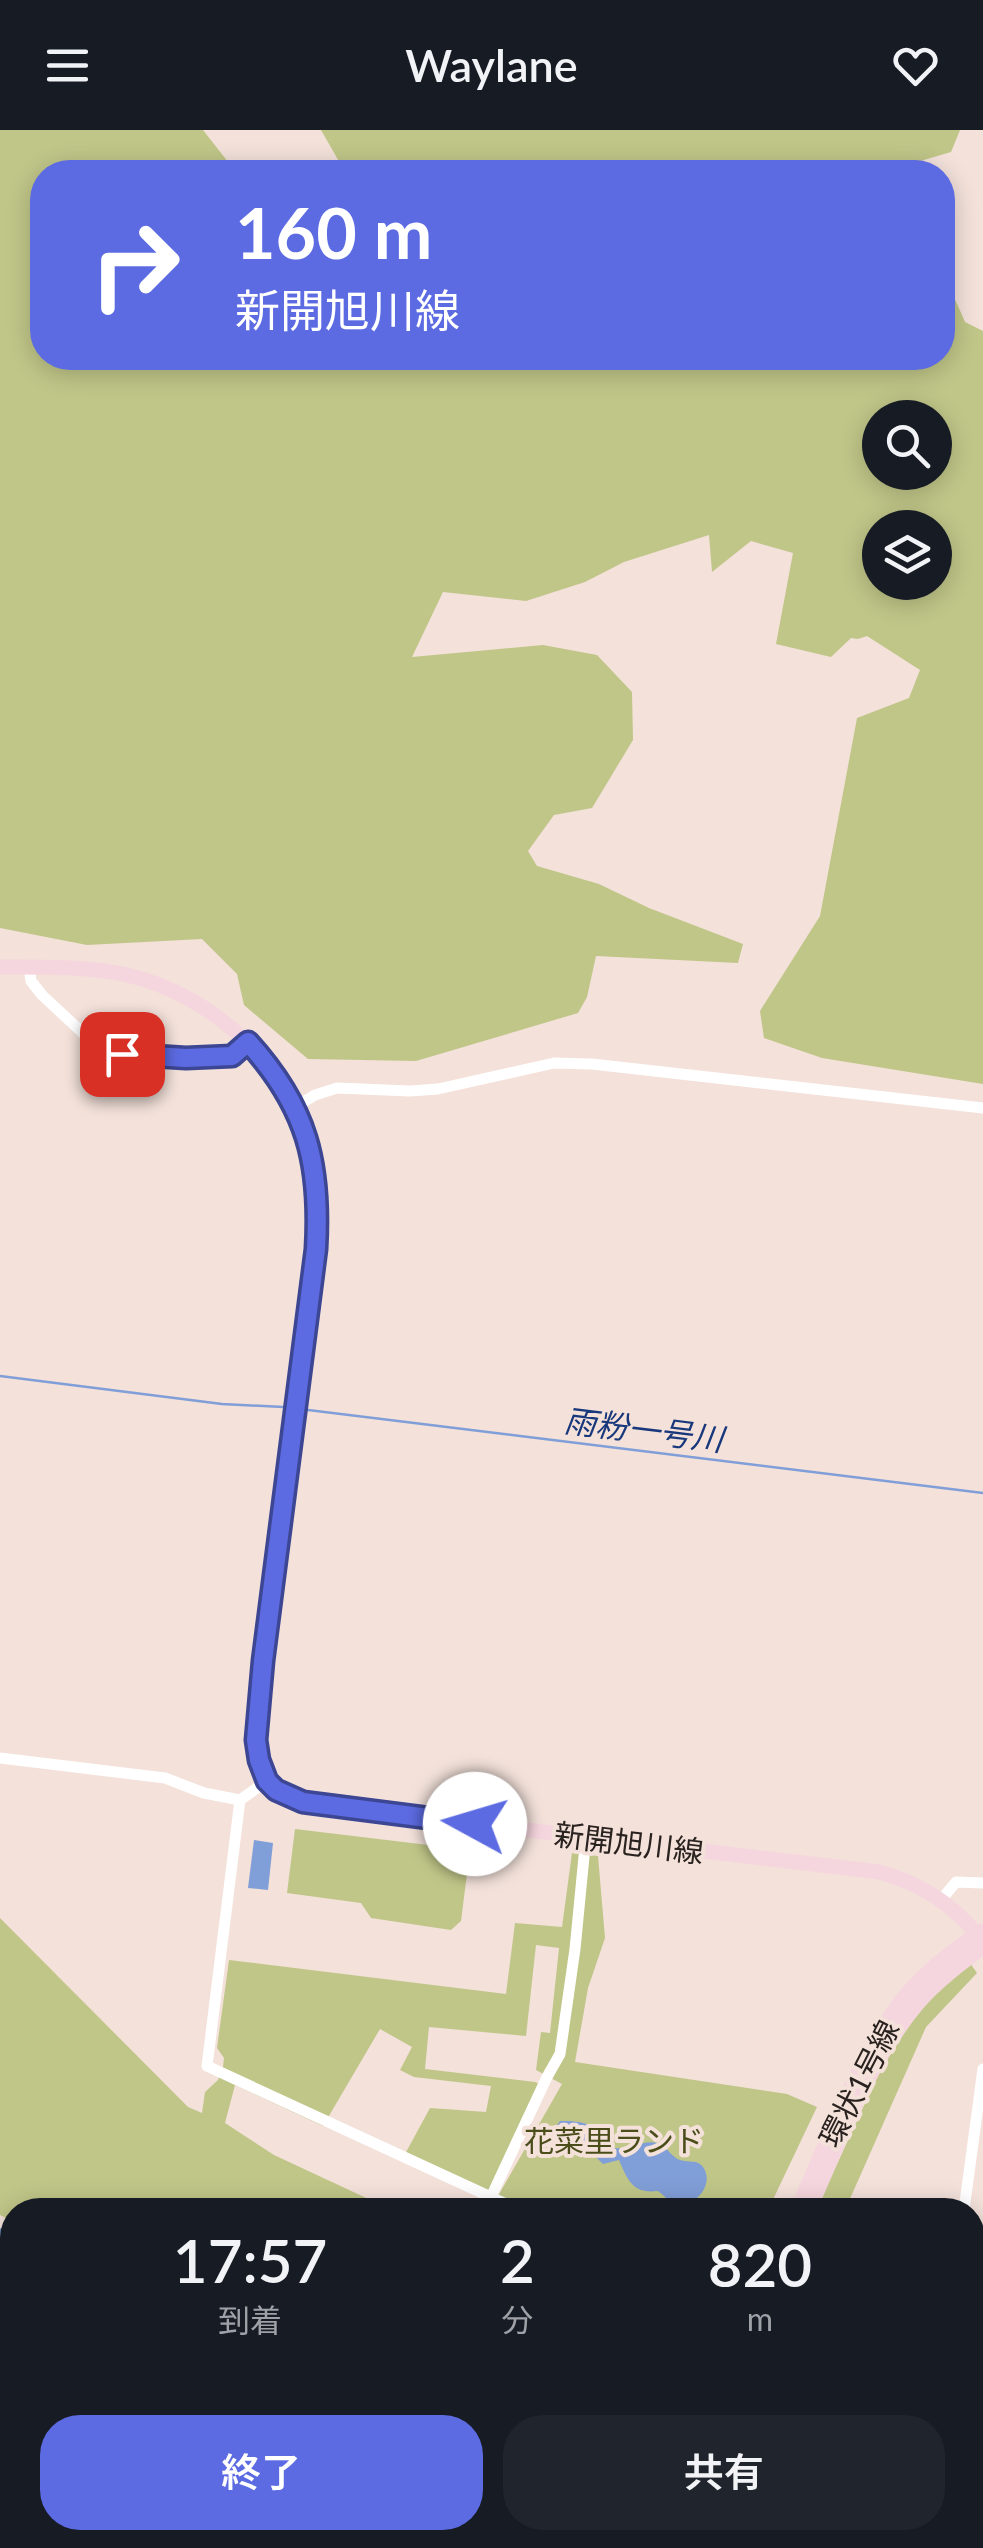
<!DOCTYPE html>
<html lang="ja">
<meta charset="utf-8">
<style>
body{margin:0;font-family:Lato,"Noto Sans JP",sans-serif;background:#20242c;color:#f1f3f6;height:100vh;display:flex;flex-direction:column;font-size:38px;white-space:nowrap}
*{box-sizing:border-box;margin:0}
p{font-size:32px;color:#9ea1a6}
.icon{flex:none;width:55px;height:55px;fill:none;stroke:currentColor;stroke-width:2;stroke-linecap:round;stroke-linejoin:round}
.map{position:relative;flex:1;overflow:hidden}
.side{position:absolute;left:0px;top:2068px;width:985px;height:352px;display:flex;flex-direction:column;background:#171b24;border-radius:40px 40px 0 0;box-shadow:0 5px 25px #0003}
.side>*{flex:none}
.hud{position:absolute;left:30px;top:30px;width:925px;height:210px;border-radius:40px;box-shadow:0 5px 25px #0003;background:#5c6be2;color:#fff;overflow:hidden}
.controls{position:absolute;left:862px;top:270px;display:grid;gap:20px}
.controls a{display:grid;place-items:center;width:90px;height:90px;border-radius:50%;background:#171b24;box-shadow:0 5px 25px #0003;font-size:50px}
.pin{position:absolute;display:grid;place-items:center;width:85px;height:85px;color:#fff;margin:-42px;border-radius:20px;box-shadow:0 5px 15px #0006}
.me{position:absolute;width:110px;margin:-55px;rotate:276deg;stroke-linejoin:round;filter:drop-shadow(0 0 8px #0008)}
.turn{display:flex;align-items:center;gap:35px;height:210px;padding:0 40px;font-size:45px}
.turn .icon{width:130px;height:130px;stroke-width:2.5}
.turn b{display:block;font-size:70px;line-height:85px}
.eta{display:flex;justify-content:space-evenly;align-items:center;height:170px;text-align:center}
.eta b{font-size:60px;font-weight:600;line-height:70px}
.primary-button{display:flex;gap:20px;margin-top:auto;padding:20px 40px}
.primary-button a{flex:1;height:115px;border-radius:40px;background:#5c6be2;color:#fff;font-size:40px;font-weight:600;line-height:115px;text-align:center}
.primary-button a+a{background:#20242c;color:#f1f3f6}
header{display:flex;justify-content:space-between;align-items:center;height:130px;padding:0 40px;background:#171b24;font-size:45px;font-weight:600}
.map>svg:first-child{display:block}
</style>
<header><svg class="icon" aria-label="menu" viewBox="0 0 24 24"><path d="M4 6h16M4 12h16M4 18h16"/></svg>Waylane<svg class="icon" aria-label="heart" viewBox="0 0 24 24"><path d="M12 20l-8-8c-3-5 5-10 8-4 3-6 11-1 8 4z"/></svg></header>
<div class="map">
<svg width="983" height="2418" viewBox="0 0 983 2418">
<rect width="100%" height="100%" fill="#f3e1da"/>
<g fill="#c0c688" fill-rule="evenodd">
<path d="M0 0H203L236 42H42V228H942L943 142 965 192 983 201V954L822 928 764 908 760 881 820 786 857 588 909 568 920 540 867 506 858 509 851 508 831 527 776 514 793 423 751 411 712 442 709 405 624 432 585 452 526 471 443 462 412 527 543 515 597 525 632 562 633 610 592 678 554 685 528 721 537 736 599 754 649 778 743 814 738 833 596 826 587 867 578 883 416 931 308 929 244 875 237 844 202 809 87 815 0 798ZM880 288H935V342H880ZM880 398H935V452H880Z"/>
<polygon points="321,0 960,0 951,22 883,42 345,42"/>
<polygon points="295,1699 470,1720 461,1791 451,1800 371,1788 361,1773 287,1763"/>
<polygon points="572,1723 598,1726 605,1808 588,1858 575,1932 787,1964 817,1977 768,2080 529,2080 498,2066 562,1954 536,1940 541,1902 550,1903 559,1818 536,1815 526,1906 429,1897 425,1939 535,1952 541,1955 491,2059 485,2061 405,2024 430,1978 486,1982 491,1956 414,1947 400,1940 412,1917 380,1899 323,1996 235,1955 225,1993 274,2025 392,2080 12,2080 12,2091 0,2085 0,1788 188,1977 202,1983 205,1962 218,1950 223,1937 224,1928 217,1918 229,1830 506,1864 515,1793 562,1797"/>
<polygon points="970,1833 977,1843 926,1897 845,2080 816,2080 883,1934 925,1873"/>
<polygon points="0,2180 12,2186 12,2377 0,2369"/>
<polygon points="973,2349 983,2354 983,2418 724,2418 690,2408 972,2408"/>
<polygon points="63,2408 165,2408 175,2418 81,2418"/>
</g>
<g fill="#809ed7">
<polygon points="254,1710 273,1713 268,1760 248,1758"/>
<path d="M560 1991C581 1990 609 1996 615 2018 630 2020 647 2007 662 2015 668 2019 672 2027 680 2030 689 2033 697 2029 703 2037 715 2054 696 2077 677 2074 669 2073 664 2065 658 2061 633 2064 628 2051 619 2030L603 2034 594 2025C589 2024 584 2025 579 2025 568 2023 555 2013 553 2002Z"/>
<polygon points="0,2098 12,2105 12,2158 0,2151"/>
<polygon points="366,2408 456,2408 469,2418 387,2418"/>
<polygon points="489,2408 690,2408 724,2418 504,2418"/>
</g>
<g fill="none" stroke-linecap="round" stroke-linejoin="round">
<g stroke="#809ed7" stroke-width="2.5">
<polyline points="0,1246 222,1274 283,1277"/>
<polyline points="300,1279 983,1363"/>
</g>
<g stroke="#fff" stroke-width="11">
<polyline points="29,837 31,851 42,865 86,906 122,924 186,928 232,926 248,912"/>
<polyline points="295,977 315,965 337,958 410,961 438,959 554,933 592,934 983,978"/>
<polyline points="0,1628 165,1648 204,1663 240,1670 267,1651"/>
<polyline points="240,1670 207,1936 519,2080"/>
<polyline points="941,1770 956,1752 983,1753"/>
<polyline points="491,2067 547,1947 560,1924 575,1819 586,1706"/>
<polyline points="964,2080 983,1939"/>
</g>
<g stroke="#f6d6de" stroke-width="15">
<path d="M0 837C41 837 82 836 123 844 224 866 307 954 317 1057 319 1078 317 1098 316 1119L263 1531 257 1610 262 1641 267 1651 276 1659 303 1672 333 1677 879 1742C921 1753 958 1777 983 1813"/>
<path d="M797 2080C826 2015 855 1936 896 1878 917 1848 952 1820 983 1801"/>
<path d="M809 2080C840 2010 868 1932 918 1873 936 1852 960 1834 983 1817"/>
<polyline points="643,2418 648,2408"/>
<polyline points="656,2418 660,2408"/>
</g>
</g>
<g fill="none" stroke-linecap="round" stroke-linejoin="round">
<defs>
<path id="route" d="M122 924 186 928 232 926 248 912C307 977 321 1033 316 1119L263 1531 256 1610 259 1630 267 1651 276 1660 303 1672 475 1694"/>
</defs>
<use href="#route" stroke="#3c4693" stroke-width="25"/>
<use href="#route" stroke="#5c6be2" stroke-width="18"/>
</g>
<g text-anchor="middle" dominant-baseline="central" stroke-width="8" stroke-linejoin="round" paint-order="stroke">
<g font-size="30" fill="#29221f" stroke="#f3e1da">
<text transform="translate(629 1712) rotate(7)">新開旭川線</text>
<text transform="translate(858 1953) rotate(-63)">環状1号線</text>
</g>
<g font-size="30" fill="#4a4d1a" stroke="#f3e1da">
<text x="614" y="2010">花菜里ランド</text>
</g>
<g font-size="32" font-style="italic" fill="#18387b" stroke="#f3e1da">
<text transform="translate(644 1299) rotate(7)">雨粉一号川</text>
</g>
</g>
</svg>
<div class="controls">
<a><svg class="icon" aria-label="search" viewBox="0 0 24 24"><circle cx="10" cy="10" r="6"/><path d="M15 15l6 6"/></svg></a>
<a><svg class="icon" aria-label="layers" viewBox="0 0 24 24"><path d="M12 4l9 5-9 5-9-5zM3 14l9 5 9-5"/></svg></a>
</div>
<div class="pin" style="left:122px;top:924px;background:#d93025"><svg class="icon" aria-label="arrive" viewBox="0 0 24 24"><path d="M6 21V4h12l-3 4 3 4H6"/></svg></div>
<svg class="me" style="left:475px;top:1694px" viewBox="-20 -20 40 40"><circle r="19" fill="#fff"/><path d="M0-13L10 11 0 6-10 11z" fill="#5c6be2"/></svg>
<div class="hud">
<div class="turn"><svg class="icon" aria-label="right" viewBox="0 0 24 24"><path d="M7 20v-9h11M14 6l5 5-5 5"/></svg><div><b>160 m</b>新開旭川線</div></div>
</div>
<section class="side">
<div class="eta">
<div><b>17:57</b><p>到着</p></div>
<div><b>2</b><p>分</p></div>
<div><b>820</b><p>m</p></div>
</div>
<div class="primary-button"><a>終了</a><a>共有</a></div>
</section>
</div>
